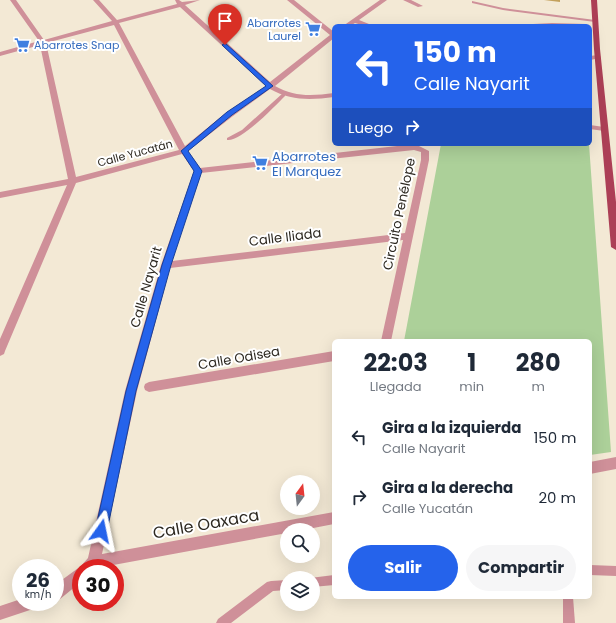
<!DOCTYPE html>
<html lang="es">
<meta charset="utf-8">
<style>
body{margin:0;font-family:Poppins,sans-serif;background:#f6f6f7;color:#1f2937;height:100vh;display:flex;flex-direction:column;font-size:15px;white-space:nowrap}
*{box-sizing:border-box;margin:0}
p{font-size:13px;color:#747a83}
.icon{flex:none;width:22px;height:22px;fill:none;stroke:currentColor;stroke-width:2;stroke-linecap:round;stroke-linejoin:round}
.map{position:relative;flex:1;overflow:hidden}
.details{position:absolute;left:332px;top:339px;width:260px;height:260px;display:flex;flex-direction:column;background:#fff;border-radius:6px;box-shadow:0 4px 16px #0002}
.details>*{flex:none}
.hud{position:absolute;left:332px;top:24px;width:260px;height:122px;border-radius:6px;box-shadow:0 4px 16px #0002;background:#2563eb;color:#fff;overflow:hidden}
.needle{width:26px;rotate:15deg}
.controls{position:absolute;left:280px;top:475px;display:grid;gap:8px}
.controls a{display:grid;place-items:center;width:40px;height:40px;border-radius:50%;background:#fff;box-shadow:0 4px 16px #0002;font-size:20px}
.speed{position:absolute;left:12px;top:559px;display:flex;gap:8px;font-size:20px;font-weight:700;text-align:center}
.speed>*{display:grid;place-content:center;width:52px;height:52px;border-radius:50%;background:#fff;box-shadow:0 4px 16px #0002;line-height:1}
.speed small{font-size:10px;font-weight:400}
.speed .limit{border:6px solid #d22;background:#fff;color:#111}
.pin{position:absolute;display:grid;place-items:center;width:34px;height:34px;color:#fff;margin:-41px -17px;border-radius:50% 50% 50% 0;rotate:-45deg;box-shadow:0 0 4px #0007}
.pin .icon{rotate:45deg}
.me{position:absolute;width:44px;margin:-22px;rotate:12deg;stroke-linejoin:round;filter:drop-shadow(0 0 3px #0008)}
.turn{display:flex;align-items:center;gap:14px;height:84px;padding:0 16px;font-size:18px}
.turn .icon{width:52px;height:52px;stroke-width:2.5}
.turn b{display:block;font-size:28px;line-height:34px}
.then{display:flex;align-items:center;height:38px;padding:0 16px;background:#0003;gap:8px;font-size:15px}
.eta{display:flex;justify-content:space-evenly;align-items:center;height:68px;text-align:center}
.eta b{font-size:24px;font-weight:700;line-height:28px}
.primary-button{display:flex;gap:8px;margin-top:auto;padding:8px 16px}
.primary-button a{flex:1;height:46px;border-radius:24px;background:#2563eb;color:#fff;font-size:16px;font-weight:700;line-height:46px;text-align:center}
.primary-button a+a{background:#f6f6f7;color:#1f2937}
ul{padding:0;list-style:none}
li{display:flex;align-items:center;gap:12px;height:60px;padding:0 16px}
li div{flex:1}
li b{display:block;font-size:15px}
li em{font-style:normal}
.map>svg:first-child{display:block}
</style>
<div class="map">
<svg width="616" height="623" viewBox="0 0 616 623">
<rect width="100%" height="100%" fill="#f3e9d5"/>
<polygon fill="#acd099" points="441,144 589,144 611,452 590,455 590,341 404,341"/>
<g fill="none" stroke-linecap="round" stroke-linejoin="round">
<g fill="#cf9099" fill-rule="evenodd">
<polygon points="472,1 503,8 595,20 597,21 595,22 503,10 472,3"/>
<polygon points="552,23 586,24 589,26 530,26 533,24"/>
<path d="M283 93 285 94V96C274 107 241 142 227 140V138L242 130Z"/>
<polygon points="590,125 604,127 607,129 604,131 590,129"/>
<polygon points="590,565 616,566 616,576 590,575"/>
<polygon points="334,575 334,585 313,587 313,578 310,578"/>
<polygon points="287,580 287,590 273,591 231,623 216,623 218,619 267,582 271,581"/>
<polygon points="563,597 573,597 575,623 563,623"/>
</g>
<g fill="#cf9099" fill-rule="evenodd">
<path d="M10 0H16L44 40 112 21 93 0H99L117 20 177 4 175 0H179L182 2 200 0 185 5 270 82 330 35 287 0H294L334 32V38L275 86C294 97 312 96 334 93V97C311 100 291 101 270 89L233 116 188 151 200 168 415 144 429 151V160L391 341H381L403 240 170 268 137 391 102 554 334 512V524L303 530H287V533L97 568H81V582L60 599 55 601V585L81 566 88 558 125 391 161 265 194 171 182 154 76 183 5 351 4 354 0 356V339L67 185 0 198V192L68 179 40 45 0 56V52L39 41ZM180 7 266 86 227 112 185 146 119 23ZM114 25 179 150 76 177 46 43ZM414 150 421 152V160L405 233 172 261 201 173Z"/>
<polygon points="380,0 387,0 359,20 374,26 365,26 355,23 350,26 343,26"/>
<polygon points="403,0 411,0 423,6 418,7"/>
<polygon points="598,55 601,57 600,58 590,60 590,56"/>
<polygon points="334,351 334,361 149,392 145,390 144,387 145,384 149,382"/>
<polygon points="616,457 616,469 590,474 590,462"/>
<polygon points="21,599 21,602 41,602 39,607 0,620 0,606"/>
</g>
<polygon fill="#ac3f56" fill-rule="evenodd" points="591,0 597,0 600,49 616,202 616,250 611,247 594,49"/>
</g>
<polygon fill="#c3a15c" points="544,0 560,0 560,2"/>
<polygon fill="#2563eb" stroke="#184099" points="225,43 273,86 232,115 188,151 202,171 171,265 136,391 107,531 105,535 101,537 97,535 95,531 126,391 162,265 194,171 181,151 227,112 266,86 223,46 222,45"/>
<defs>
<symbol id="supermarket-bare" viewBox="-9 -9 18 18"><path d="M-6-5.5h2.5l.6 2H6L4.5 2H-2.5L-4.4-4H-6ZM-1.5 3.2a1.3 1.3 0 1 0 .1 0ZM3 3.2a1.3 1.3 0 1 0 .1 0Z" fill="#3f7fe0" stroke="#fff" stroke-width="2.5" paint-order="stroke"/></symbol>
</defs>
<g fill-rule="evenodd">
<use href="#supermarket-bare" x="302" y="18" width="22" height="22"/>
<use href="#supermarket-bare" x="11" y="34" width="22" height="22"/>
<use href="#supermarket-bare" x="249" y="152" width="22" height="22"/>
</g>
<g text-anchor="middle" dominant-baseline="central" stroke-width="4" stroke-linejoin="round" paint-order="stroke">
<g font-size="11" fill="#366cbe" stroke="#fff" text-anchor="end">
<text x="301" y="23">Abarrotes<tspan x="301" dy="13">Laurel</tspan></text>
<text x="34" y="45" text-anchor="start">Abarrotes Snap</text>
</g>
<g font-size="11" fill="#2d2921" stroke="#fff">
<text transform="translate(135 153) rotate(-15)">Calle Yucatán</text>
</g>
<g font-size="13" fill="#366cbe" stroke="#fff" text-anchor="start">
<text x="272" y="156">Abarrotes<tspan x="272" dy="15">El Marquez</tspan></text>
</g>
<g font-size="13" fill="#2d2921" stroke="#fff">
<text transform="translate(399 214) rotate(-78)">Circuito Penélope</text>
<text transform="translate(285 237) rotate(-7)">Calle Iliada</text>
<text transform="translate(146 287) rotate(-74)">Calle Nayarit</text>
<text transform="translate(239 358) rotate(-10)">Calle Odisea</text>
</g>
<g font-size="16" fill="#2d2921" stroke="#fff">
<text transform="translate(206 524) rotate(-10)">Calle Oaxaca</text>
</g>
</g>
</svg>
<div class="controls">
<a><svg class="needle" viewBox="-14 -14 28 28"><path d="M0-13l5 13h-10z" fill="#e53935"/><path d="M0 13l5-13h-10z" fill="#747a83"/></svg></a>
<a><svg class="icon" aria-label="search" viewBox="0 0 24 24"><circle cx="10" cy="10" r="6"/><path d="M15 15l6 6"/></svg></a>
<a><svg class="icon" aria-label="layers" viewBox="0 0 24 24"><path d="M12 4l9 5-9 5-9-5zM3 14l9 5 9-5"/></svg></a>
</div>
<div class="speed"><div>26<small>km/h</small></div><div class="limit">30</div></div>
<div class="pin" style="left:225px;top:45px;background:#d93025"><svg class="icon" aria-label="arrive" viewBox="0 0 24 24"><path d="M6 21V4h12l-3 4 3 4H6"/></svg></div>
<svg class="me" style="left:101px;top:531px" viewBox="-20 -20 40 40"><path d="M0-17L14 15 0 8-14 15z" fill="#2563eb" stroke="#fff" stroke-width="4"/></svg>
<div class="hud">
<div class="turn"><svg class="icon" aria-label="left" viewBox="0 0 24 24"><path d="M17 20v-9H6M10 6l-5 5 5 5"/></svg><div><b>150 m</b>Calle Nayarit</div></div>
<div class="then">Luego<svg class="icon" aria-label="right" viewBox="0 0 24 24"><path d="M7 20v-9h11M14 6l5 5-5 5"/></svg></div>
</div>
<section class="details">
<div class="eta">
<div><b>22:03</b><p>Llegada</p></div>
<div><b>1</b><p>min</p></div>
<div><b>280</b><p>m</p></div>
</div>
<ul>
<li><svg class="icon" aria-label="left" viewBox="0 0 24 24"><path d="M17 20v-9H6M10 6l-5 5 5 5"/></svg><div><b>Gira a la izquierda</b><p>Calle Nayarit</p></div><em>150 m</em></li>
<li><svg class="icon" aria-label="right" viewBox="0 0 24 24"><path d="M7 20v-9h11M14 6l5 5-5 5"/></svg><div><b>Gira a la derecha</b><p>Calle Yucatán</p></div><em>20 m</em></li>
</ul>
<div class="primary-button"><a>Salir</a><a>Compartir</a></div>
</section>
</div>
